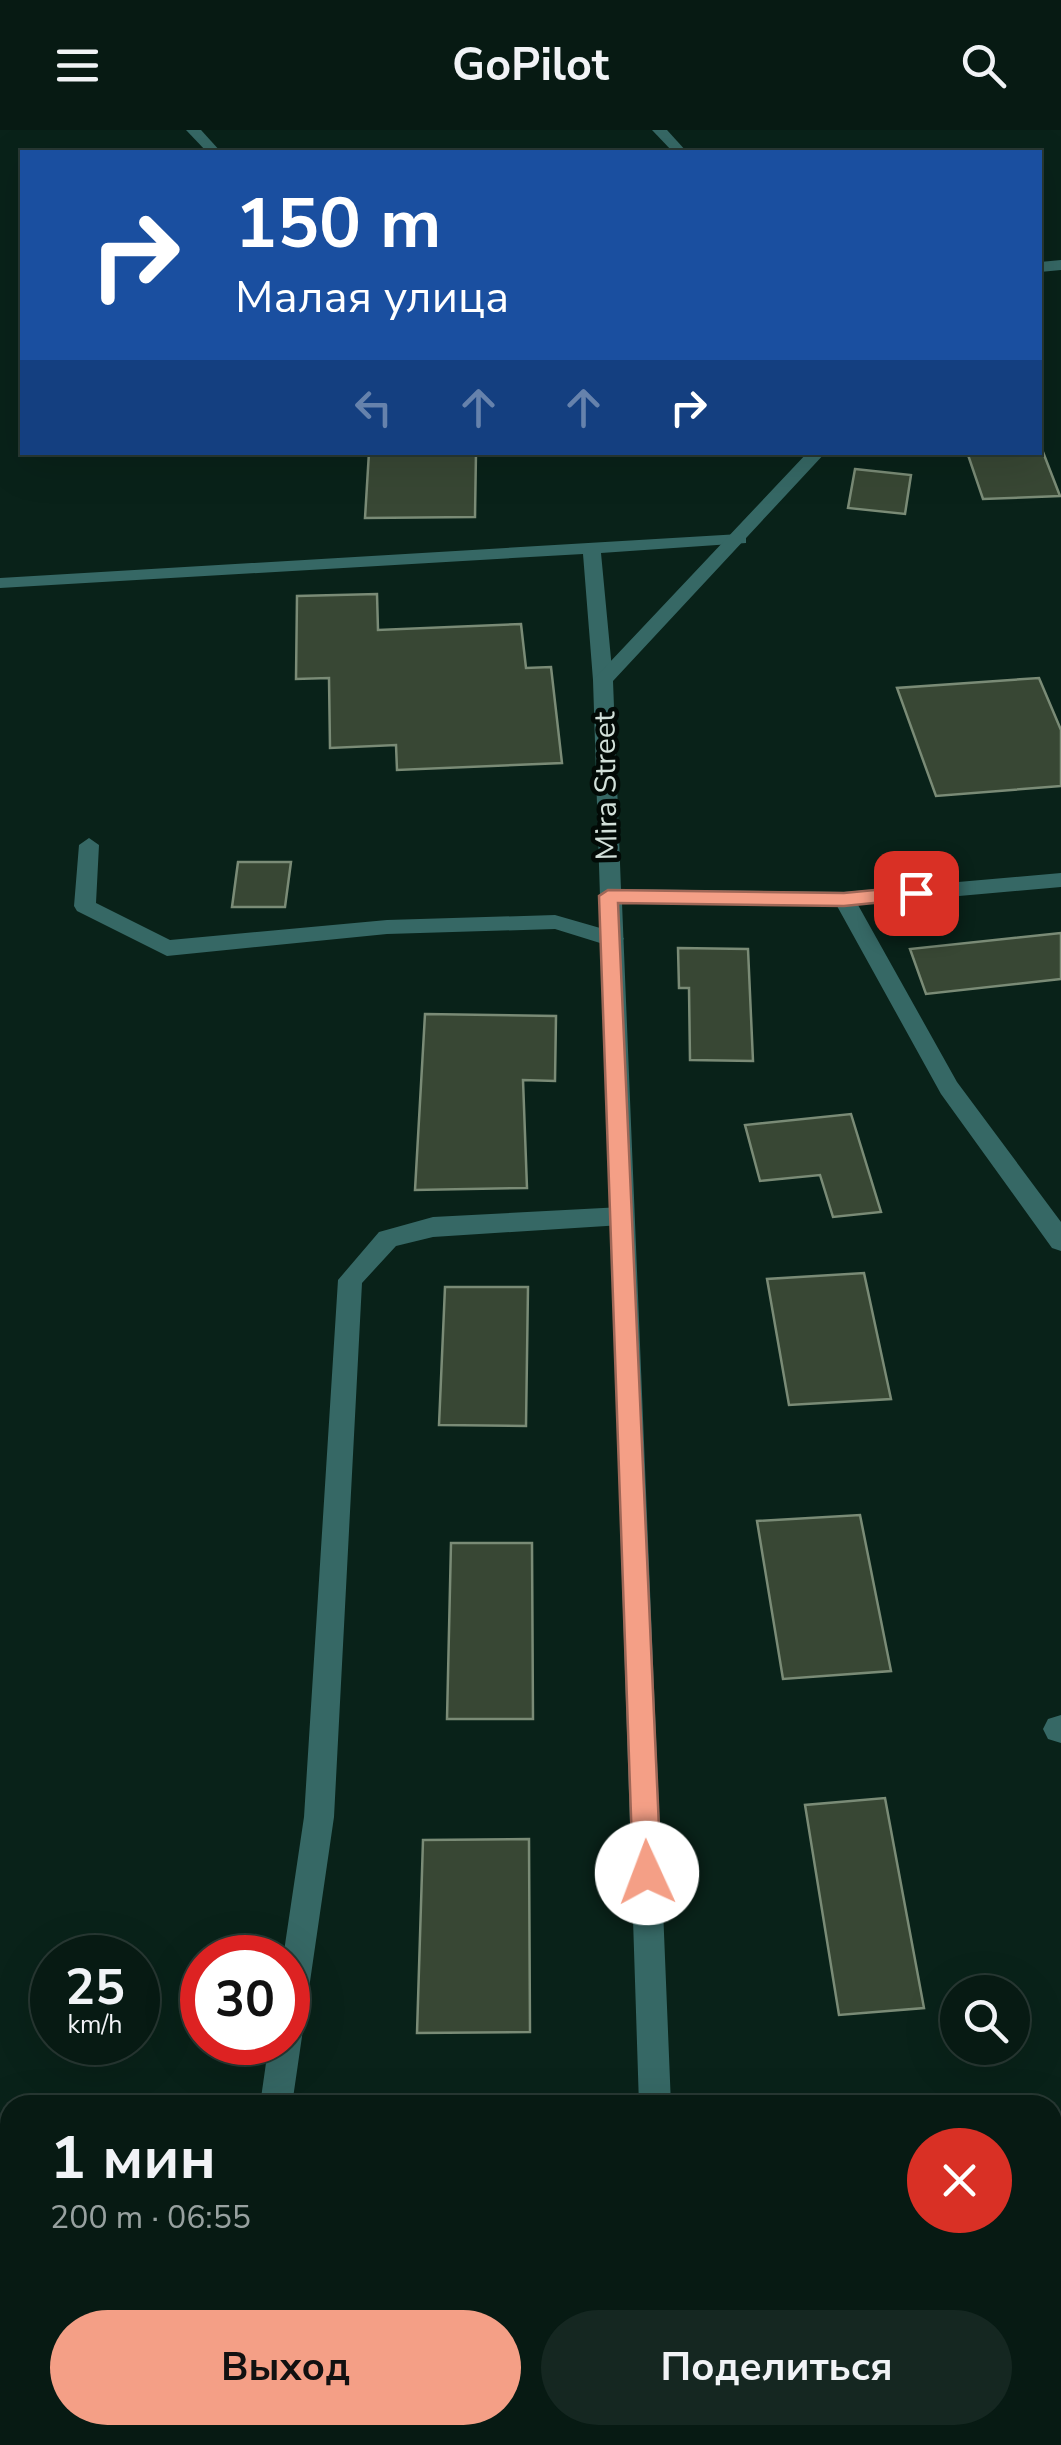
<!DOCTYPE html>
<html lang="ru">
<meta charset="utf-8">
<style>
body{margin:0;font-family:"Nunito Sans",sans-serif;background:#152721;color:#f1f3f6;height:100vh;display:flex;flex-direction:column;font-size:38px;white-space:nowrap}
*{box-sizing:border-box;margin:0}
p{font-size:32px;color:#98a1a0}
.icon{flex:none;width:55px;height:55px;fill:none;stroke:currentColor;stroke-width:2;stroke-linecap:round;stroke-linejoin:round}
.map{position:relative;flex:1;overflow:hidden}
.sheet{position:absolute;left:0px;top:1965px;width:1062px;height:350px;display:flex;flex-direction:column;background:#071a13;border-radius:30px 30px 0 0;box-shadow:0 10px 40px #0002,0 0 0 2px #283833}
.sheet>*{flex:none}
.banner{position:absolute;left:20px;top:20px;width:1022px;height:305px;border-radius:0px;box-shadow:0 10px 40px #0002,0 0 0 2px #283833;background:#1a4fa0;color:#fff;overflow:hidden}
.buttons{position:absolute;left:940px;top:1845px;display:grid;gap:20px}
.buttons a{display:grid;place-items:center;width:90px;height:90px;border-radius:50%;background:#071a13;box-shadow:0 10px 40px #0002,0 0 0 2px #283833;font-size:50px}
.speed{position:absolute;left:30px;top:1805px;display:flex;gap:20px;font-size:50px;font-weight:700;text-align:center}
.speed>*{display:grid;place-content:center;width:130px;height:130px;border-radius:50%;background:#071a13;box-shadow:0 10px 40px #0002,0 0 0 2px #283833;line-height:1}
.speed small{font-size:25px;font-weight:400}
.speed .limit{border:15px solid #d22;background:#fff;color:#111}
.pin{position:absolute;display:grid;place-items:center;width:85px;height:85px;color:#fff;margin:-42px;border-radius:20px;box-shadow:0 5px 15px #0006}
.me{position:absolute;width:110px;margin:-55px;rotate:358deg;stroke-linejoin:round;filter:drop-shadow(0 0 8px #0008)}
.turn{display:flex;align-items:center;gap:35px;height:210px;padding:0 50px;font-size:45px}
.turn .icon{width:130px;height:130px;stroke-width:2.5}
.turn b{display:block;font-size:70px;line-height:85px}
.lanes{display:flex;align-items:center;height:95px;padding:0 50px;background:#0003;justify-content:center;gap:50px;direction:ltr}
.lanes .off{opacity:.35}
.round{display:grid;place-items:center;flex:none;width:105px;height:105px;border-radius:52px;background:#152721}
.summary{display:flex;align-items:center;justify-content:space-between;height:170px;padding:0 50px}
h1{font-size:60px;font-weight:700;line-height:75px}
.button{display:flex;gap:20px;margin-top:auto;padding:20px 50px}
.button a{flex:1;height:115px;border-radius:60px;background:#f49f86;color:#111;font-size:40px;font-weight:700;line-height:115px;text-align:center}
.button a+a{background:#152721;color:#f1f3f6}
header{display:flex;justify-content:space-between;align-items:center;height:130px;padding:0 50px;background:#071a13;font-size:45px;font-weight:700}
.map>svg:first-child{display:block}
</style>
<header><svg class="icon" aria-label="menu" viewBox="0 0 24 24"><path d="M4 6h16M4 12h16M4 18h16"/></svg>GoPilot<svg class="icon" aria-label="search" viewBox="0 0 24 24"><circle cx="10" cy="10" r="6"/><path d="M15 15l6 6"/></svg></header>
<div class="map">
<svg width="1061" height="2315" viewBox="0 0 1061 2315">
<rect width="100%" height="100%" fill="#092219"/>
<g fill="#384734" stroke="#7a8b76" stroke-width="2.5">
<polygon points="369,322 476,322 475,387 365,388"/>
<polygon points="967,322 1043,322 1060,366 983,369"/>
<polygon points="855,339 911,345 905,384 848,378"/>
<polygon points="377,464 378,500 521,494 526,538 551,537 562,633 397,640 396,615 330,618 329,548 296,549 297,466"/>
<polygon points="1039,548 1061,600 1061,656 936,666 897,558"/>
<polygon points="238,732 291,732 285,777 232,777"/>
<polygon points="1061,803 1061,849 926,864 910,819"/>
<polygon points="678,818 748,819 753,931 690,930 689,858 679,858"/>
<polygon points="425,884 556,886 555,951 523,950 527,1058 415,1060"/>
<polygon points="851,984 881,1082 833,1087 820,1045 760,1051 745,995"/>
<polygon points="864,1143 891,1269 789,1275 767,1149"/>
<polygon points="445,1157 528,1157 526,1296 439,1295"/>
<polygon points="860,1385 891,1541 783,1549 757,1391"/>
<polygon points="451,1413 532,1413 533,1589 447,1589"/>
<polygon points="885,1668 924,1878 839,1885 805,1675"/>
<polygon points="529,1709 530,1902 417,1903 423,1710"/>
</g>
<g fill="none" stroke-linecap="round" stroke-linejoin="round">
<g fill="#366865" fill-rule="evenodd">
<polygon points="740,404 746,405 746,413 601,423 613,550 603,556 593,550 583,424 0,458 0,448"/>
<polygon points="89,708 99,715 96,773 170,810 387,790 555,785 621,804 624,809 613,817 555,799 387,804 167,826 77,781 74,776 79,715"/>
<polygon points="622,1077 634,1086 622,1095 433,1107 396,1116 362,1153 334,1687 292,1975 260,1975 269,1912 288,1912 288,1828 283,1828 304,1687 338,1150 379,1102 433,1087"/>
<polygon points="1061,1585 1061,1613 1048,1609 1043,1599 1048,1589"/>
<rect x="215" y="2305" width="36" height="10"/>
</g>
<g fill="#366865" fill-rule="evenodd">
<polygon points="186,0 201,0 221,22 207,22"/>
<polygon points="652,0 667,0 687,22 673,22"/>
<polygon points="1061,130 1061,140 1040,142 1040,132"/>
<polygon points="808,322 826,322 613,551 621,759 844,762 1061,743 1061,757 858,775 957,952 1061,1092 1061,1121 1052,1118 941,964 837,776 622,773 671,1975 639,1975 593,550"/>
<rect x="650" y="2305" width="36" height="10"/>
</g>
</g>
<polygon fill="#f49f86" stroke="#9f6757" stroke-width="2.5" points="916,756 926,763 923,768 844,776 618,773 661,1743 657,1753 647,1757 637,1753 633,1743 599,766 608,760 844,763"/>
<g text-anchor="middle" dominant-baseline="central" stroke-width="9" stroke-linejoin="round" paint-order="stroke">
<g font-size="30" fill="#d2e0d9" stroke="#020a06">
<text transform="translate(606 656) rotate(-91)">Mira Street</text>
</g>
</g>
</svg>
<div class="buttons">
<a><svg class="icon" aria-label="search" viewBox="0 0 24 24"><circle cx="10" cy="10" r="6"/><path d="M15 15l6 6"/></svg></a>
</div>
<div class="speed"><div>25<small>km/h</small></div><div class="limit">30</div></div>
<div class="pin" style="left:916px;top:763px;background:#d93025"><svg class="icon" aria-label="arrive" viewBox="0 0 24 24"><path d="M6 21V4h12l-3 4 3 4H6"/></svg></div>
<svg class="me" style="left:647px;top:1743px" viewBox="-20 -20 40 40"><circle r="19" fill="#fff"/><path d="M0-13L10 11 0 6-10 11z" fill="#f49f86"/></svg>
<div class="banner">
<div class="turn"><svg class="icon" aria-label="right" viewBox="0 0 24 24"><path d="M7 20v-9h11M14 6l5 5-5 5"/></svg><div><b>150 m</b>Малая улица</div></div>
<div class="lanes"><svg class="icon off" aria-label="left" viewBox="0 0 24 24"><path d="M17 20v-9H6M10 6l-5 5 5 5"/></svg><svg class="icon off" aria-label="ahead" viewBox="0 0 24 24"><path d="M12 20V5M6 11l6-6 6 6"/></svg><svg class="icon off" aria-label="ahead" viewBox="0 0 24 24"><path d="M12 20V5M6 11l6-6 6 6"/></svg><svg class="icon" aria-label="right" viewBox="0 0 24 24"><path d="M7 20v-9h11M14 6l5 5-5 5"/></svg></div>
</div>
<section class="sheet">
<div class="summary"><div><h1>1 мин</h1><p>200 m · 06:55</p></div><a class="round" style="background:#d93025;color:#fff"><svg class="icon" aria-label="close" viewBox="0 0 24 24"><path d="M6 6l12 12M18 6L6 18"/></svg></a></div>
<div class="button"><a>Выход</a><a>Поделиться</a></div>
</section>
</div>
